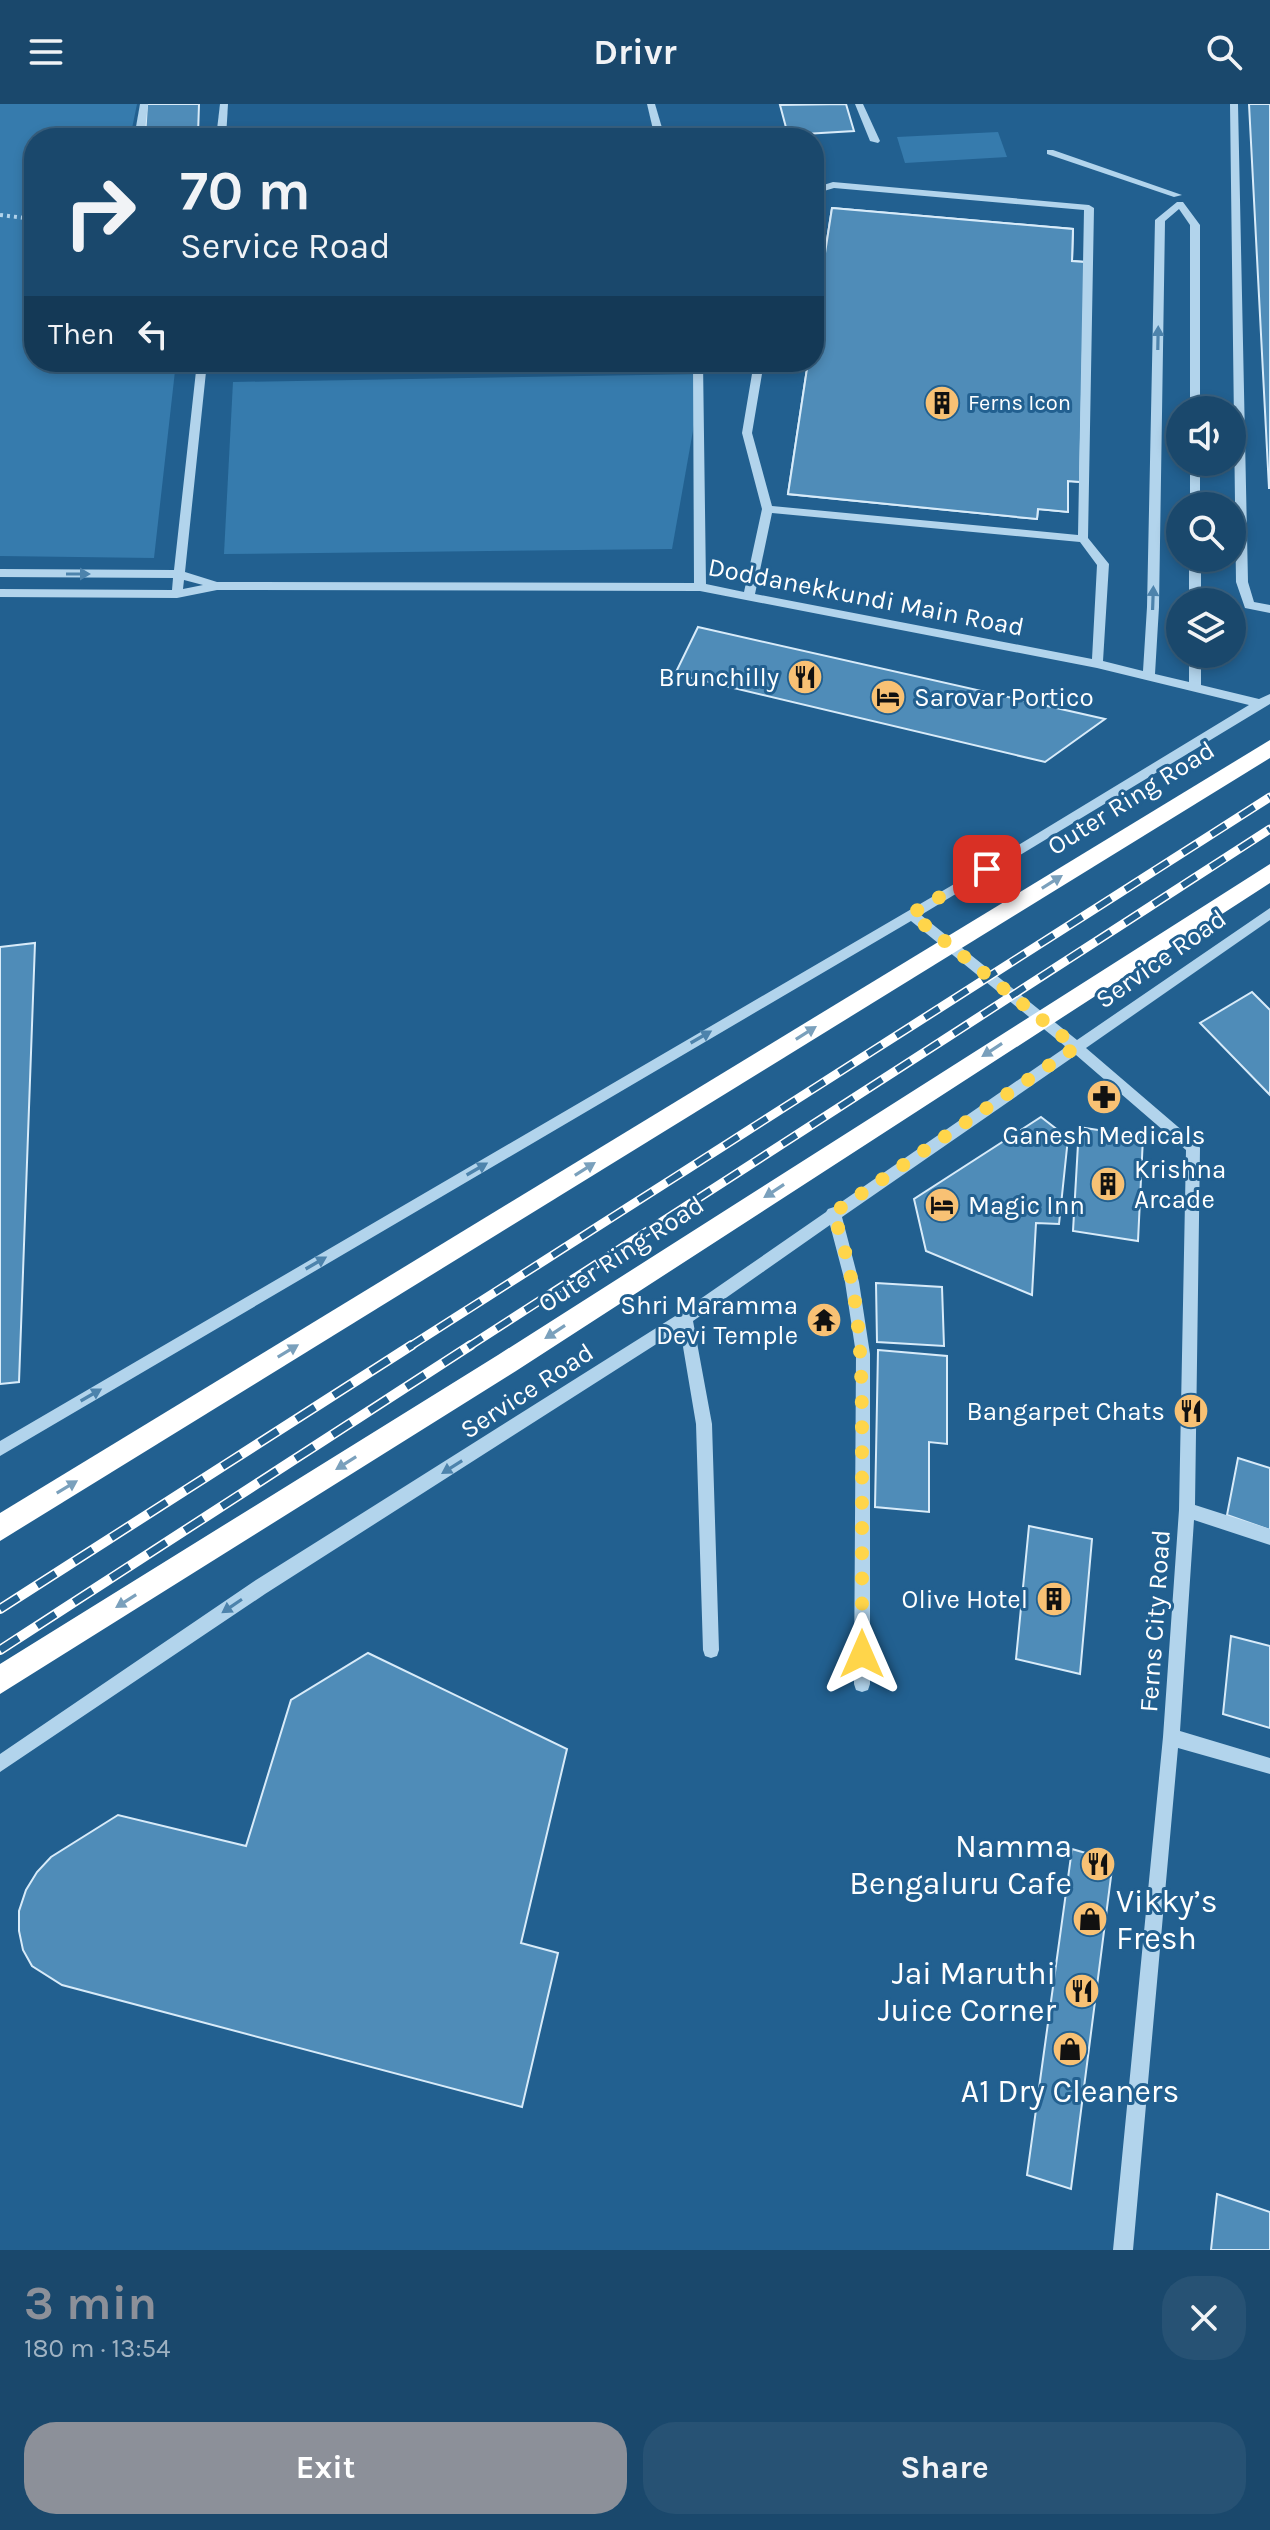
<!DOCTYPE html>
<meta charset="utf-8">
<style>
body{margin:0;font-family:Karla,sans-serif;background:#275274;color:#f1f3f6;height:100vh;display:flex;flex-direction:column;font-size:30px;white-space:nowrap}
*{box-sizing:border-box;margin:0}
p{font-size:26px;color:#9fb2c2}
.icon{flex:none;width:44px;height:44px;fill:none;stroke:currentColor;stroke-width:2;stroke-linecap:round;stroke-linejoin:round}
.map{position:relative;height:2146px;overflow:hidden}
.details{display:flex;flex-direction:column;background:#1a486c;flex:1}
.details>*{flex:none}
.banner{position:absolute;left:24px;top:24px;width:800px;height:244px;border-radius:32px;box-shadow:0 4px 12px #0003,0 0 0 2px #38607f;background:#1a486c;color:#f1f3f6;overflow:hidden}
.tools{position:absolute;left:1166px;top:292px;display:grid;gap:16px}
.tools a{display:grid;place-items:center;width:80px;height:80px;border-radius:50%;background:#1a486c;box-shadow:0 4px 12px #0003,0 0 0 2px #38607f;font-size:40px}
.pin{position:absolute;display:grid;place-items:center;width:68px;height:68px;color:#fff;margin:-34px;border-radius:16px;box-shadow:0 4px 12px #0006}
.me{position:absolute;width:88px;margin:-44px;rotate:0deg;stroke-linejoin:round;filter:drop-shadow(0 0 6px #0008)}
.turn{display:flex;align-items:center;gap:28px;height:168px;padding:0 24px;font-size:36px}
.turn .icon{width:104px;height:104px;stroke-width:2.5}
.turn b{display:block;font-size:56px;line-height:68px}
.then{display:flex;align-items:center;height:76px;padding:0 24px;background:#0003;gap:16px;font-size:30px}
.round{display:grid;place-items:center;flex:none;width:84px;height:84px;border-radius:32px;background:#275274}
.overview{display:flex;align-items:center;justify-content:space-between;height:136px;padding:0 24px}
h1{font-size:48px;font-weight:700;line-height:60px;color:#8c9099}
.action{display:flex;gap:16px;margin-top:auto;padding:16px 24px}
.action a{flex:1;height:92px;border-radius:32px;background:#8c9099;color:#fff;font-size:32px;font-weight:700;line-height:92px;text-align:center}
.action a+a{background:#275274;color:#f1f3f6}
header{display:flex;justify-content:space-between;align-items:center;height:104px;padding:0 24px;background:#1a486c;font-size:36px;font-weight:700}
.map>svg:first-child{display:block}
</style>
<header><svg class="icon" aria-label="menu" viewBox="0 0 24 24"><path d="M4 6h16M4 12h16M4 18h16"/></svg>Drivr<svg class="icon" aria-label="search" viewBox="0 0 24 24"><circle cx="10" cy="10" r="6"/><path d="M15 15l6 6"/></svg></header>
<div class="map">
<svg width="1270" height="2146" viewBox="0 0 1270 2146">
<rect width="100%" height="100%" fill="#226090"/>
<g fill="#367bad">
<polygon points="0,0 137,0 130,34 34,34 34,258 176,258 154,454 0,452"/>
<polygon points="998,28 1007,53 905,59 897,33"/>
<polygon points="703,270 672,445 224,450 233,278"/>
</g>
<g fill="#4f8cb8" stroke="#d8ebf9" stroke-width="2">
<polygon points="147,0 199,0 198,31 145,34"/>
<polygon points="846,0 854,27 788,31 780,1"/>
<polygon points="1249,0 1270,0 1270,384 1269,384"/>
<polygon points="782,26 785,34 703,33"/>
<polygon points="832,104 1073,125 1072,157 1085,158 1080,378 1068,377 1068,408 1038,405 1037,415 788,390 808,258 814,258 814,220"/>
<polygon points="832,104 1073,125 1072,157 1085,158 1080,378 1068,377 1068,408 1038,405 1037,415 788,390 808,258 814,258 814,220"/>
<polygon points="698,523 1105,615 1045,658 675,570"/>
<polygon points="35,839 19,1278 0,1280 0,843"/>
<polygon points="1252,888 1270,906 1270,991 1200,919"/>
<polygon points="1041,1013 1068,1034 1059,1120 1036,1119 1032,1191 926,1147 914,1095"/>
<polygon points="1079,1023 1143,1033 1138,1137 1073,1127"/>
<polygon points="876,1179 942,1183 944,1242 877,1238"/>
<polygon points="878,1246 947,1252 947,1340 929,1338 929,1408 875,1403"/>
<polygon points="1238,1354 1270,1364 1270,1426 1227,1411"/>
<polygon points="1029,1422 1092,1435 1080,1570 1016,1555"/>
<polygon points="1231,1532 1270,1542 1270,1624 1223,1610"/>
<polygon points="368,1549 567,1645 521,1839 558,1849 522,2003 62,1881 32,1862 23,1846 19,1827 19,1807 26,1786 37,1768 51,1753 118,1711 246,1742 291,1596"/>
<polygon points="1072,1745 1113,1757 1071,2085 1027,2071"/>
<polygon points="1217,2090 1270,2108 1270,2146 1211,2146"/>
</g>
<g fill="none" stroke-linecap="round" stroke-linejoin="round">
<polyline stroke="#b2d4ec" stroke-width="4" stroke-dasharray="3 4" stroke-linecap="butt" points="0,111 34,115"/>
<g fill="#b2d4ec" fill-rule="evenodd">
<polygon points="140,0 148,0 144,34 134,34"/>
<polygon points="220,0 228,0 226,34 216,34"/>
<polygon points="647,0 655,0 665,34 655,34"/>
<polygon points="855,0 863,0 880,37 878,39 870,37"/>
<polygon points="1230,0 1238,0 1248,478 1254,498 1270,501 1270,509 1245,504 1236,478"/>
<polygon points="1047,46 1053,46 1182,91 1174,93 1047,50"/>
<path d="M833 78 1089 101 1094 104 1088 434 1109 460 1103 557 1143 567 1147 503 1155 116 1177 98H1183L1200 121V306H1190V121L1179 105 1165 117 1159 503 1155 570 1189 578V550H1201V581L1259 595 1270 590V600L1265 603 921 811 1077 936 1270 804V816L1086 944 1198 1040 1200 1044 1195 1401 1270 1425V1441L1194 1416 1180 1627 1270 1654V1670L1178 1644 1133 2146H1113L1163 1633 1179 1406 1186 1046 1076 951 842 1113 859 1178 870 1250V1580L868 1586 862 1588 856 1586 854 1580 856 1250 845 1178 830 1121 693 1217 712 1320 719 1546 717 1552 711 1554 705 1552 703 1546 696 1320 680 1225 265 1490 0 1668V1650L253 1478 680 1209 826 1108 828 1105 834 1103 1066 943 911 817 0 1352V1337L956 779 1249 601 1097 564 700 487 217 486 177 494 0 493V485L172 486 173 474 0 473V465L174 466 197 258H207V262L546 261 551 264 546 267 206 268 185 468 217 478 694 479 693 258H703L706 480 744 488 762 405 742 329 754 258H764L752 329 772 402 1078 431 1084 106 834 84 814 90V84ZM772 409 1080 438 1097 461 1092 555 755 490ZM184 476 203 481 183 485Z"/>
<rect x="1190" y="358" width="10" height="44"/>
<rect x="1189" y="454" width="12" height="44"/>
</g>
<g fill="#fff" fill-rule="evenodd">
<polygon points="1270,636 1270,654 0,1437 0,1409"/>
<polygon points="1270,760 1270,779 516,1267 0,1590 0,1560 498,1251"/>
</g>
<defs>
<g id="rail-far1">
<polyline points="409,1243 1270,693"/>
<polyline points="468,1243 1270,725"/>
</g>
<g id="rail">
<polyline points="0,1505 412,1241"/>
<polyline points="0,1546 471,1241"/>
</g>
</defs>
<use href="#rail-far1" stroke="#fff" stroke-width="9"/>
<use href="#rail" stroke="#fff" stroke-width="10"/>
<use href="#rail-far1" stroke="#226090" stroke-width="6" stroke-dasharray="17" stroke-linecap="butt"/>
<use href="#rail" stroke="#226090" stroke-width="7" stroke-dasharray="22" stroke-linecap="butt"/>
</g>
<defs><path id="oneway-solid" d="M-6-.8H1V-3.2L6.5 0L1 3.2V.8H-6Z" transform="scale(2)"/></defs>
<g fill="#4d83ac">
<use href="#oneway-solid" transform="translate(1158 234) rotate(-89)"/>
<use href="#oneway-solid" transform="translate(78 470)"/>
<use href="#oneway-solid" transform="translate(1153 494) rotate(-88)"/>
<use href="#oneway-solid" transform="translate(701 933) rotate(-30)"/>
<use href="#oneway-solid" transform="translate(477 1065) rotate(-30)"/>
<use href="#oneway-solid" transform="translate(316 1159) rotate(-30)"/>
<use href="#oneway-solid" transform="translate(91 1291) rotate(-30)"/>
<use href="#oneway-solid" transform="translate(452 1363) rotate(148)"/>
<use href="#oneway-solid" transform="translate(232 1502) rotate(146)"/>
</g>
<g fill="#7aa0bc">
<use href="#oneway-solid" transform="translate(1052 778) rotate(-32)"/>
<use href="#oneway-solid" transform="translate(806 929) rotate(-32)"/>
<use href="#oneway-solid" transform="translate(992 946) rotate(147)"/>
<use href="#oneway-solid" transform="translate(585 1065) rotate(-32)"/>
<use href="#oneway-solid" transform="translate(774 1087) rotate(147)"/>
<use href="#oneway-solid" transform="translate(555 1228) rotate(147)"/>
<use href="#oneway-solid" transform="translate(288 1247) rotate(-31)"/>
<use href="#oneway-solid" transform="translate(346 1359) rotate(148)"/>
<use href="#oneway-solid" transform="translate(67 1383) rotate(-31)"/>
<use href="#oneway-solid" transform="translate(126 1497) rotate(148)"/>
</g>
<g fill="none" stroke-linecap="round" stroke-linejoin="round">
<path stroke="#ffd54a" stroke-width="14" stroke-dasharray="0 25.2" d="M862 1550C862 1485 862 1420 862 1355 862 1268 863 1192 833 1109L1076 943 911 810 987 765"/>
</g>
<defs>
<symbol id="building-disc" viewBox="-11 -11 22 22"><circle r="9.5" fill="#f8c174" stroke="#226090"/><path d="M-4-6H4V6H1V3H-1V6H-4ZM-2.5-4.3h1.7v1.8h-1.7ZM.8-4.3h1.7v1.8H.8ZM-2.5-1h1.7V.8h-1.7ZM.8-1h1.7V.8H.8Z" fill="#111"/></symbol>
<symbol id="restaurant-disc" viewBox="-11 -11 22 22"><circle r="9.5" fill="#f8c174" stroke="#226090"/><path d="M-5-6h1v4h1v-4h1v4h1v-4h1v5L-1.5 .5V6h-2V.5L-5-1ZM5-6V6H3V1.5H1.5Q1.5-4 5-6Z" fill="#111"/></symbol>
<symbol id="hotel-disc" viewBox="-11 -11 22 22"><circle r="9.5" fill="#f8c174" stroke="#226090"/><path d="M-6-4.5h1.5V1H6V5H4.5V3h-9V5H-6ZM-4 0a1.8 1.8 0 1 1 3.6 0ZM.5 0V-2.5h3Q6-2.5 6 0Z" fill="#111"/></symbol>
<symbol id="pharmacy-disc" viewBox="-11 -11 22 22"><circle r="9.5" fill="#f8c174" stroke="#226090"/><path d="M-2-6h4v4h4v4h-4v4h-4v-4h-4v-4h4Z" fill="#111"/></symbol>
<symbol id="temple-disc" viewBox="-11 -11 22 22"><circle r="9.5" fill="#f8c174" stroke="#226090"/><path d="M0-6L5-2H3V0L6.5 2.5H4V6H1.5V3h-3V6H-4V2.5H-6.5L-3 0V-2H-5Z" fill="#111"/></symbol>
<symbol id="shop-disc" viewBox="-11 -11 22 22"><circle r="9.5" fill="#f8c174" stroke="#226090"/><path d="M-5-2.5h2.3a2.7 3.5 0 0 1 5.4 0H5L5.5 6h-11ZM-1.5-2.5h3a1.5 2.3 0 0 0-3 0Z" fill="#111"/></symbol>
</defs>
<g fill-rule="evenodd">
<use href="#building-disc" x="922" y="279" width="40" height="40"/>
<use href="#restaurant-disc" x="785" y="553" width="40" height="40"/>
<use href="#hotel-disc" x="868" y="573" width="40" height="40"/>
<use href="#pharmacy-disc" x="1084" y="973" width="40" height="40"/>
<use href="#building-disc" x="1088" y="1060" width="40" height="40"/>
<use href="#hotel-disc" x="922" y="1081" width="40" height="40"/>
<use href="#temple-disc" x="804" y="1196" width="40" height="40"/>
<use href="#restaurant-disc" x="1171" y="1287" width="40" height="40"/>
<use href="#building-disc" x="1034" y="1475" width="40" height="40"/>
<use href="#restaurant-disc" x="1078" y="1740" width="40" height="40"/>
<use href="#shop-disc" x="1070" y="1795" width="40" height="40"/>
<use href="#restaurant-disc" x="1062" y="1867" width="40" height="40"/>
<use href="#shop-disc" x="1050" y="1925" width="40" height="40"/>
</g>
<g text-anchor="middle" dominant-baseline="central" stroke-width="6" stroke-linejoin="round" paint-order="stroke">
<g font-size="22" fill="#fff" stroke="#226090" text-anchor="start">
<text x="968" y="299">Ferns Icon</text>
</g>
<g font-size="26" fill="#fff" stroke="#226090">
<text transform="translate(866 493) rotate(11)">Doddanekkundi Main Road</text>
<text transform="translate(1131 694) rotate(-32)">Outer Ring Road</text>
<text transform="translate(1161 855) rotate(-35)">Service Road</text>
<text transform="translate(621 1150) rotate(-33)">Outer Ring Road</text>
<text transform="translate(527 1287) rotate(-33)">Service Road</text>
<text transform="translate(1155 1517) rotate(-86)">Ferns City Road</text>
</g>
<g font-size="26" fill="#fff" stroke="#226090" text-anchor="end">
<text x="779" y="573">Brunchilly</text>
<text x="914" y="593" text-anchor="start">Sarovar Portico</text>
<text x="1104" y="1031" text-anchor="middle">Ganesh Medicals</text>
<text x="1134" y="1065" text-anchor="start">Krishna<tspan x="1134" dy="30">Arcade</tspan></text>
<text x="968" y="1101" text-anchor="start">Magic Inn</text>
<text x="798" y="1201">Shri Maramma<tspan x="798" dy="30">Devi Temple</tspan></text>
<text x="1165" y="1307">Bangarpet Chats</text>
<text x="1028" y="1495">Olive Hotel</text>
</g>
<g font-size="32" fill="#fff" stroke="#226090" text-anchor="end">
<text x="1072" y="1742">Namma<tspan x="1072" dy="37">Bengaluru Cafe</tspan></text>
<text x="1116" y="1797" text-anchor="start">Vikky’s<tspan x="1116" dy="37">Fresh</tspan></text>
<text x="1056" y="1869">Jai Maruthi<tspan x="1056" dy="37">Juice Corner</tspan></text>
<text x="1070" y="1987" text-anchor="middle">A1 Dry Cleaners</text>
</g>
</g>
</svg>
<div class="tools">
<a><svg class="icon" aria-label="sound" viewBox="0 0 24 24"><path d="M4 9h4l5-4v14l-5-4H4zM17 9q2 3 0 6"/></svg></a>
<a><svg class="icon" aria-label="search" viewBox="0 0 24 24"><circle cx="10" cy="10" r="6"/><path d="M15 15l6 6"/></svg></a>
<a><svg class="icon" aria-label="layers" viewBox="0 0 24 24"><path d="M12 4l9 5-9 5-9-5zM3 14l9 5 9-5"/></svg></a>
</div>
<div class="pin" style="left:987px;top:765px;background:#d93025"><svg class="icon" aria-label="arrive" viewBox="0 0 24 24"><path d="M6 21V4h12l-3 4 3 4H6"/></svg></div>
<svg class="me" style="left:862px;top:1550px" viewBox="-20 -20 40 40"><path d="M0-17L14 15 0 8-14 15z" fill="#ffd54a" stroke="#fff" stroke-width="4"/></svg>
<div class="banner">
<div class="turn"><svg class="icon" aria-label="right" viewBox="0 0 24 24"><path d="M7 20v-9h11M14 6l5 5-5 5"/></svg><div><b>70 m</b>Service Road</div></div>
<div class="then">Then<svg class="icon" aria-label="left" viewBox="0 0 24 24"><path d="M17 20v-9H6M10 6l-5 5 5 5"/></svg></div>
</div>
</div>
<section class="details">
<div class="overview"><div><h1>3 min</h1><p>180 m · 13:54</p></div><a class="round"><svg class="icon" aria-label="close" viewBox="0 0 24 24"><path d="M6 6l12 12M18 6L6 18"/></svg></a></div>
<div class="action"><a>Exit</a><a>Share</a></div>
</section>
